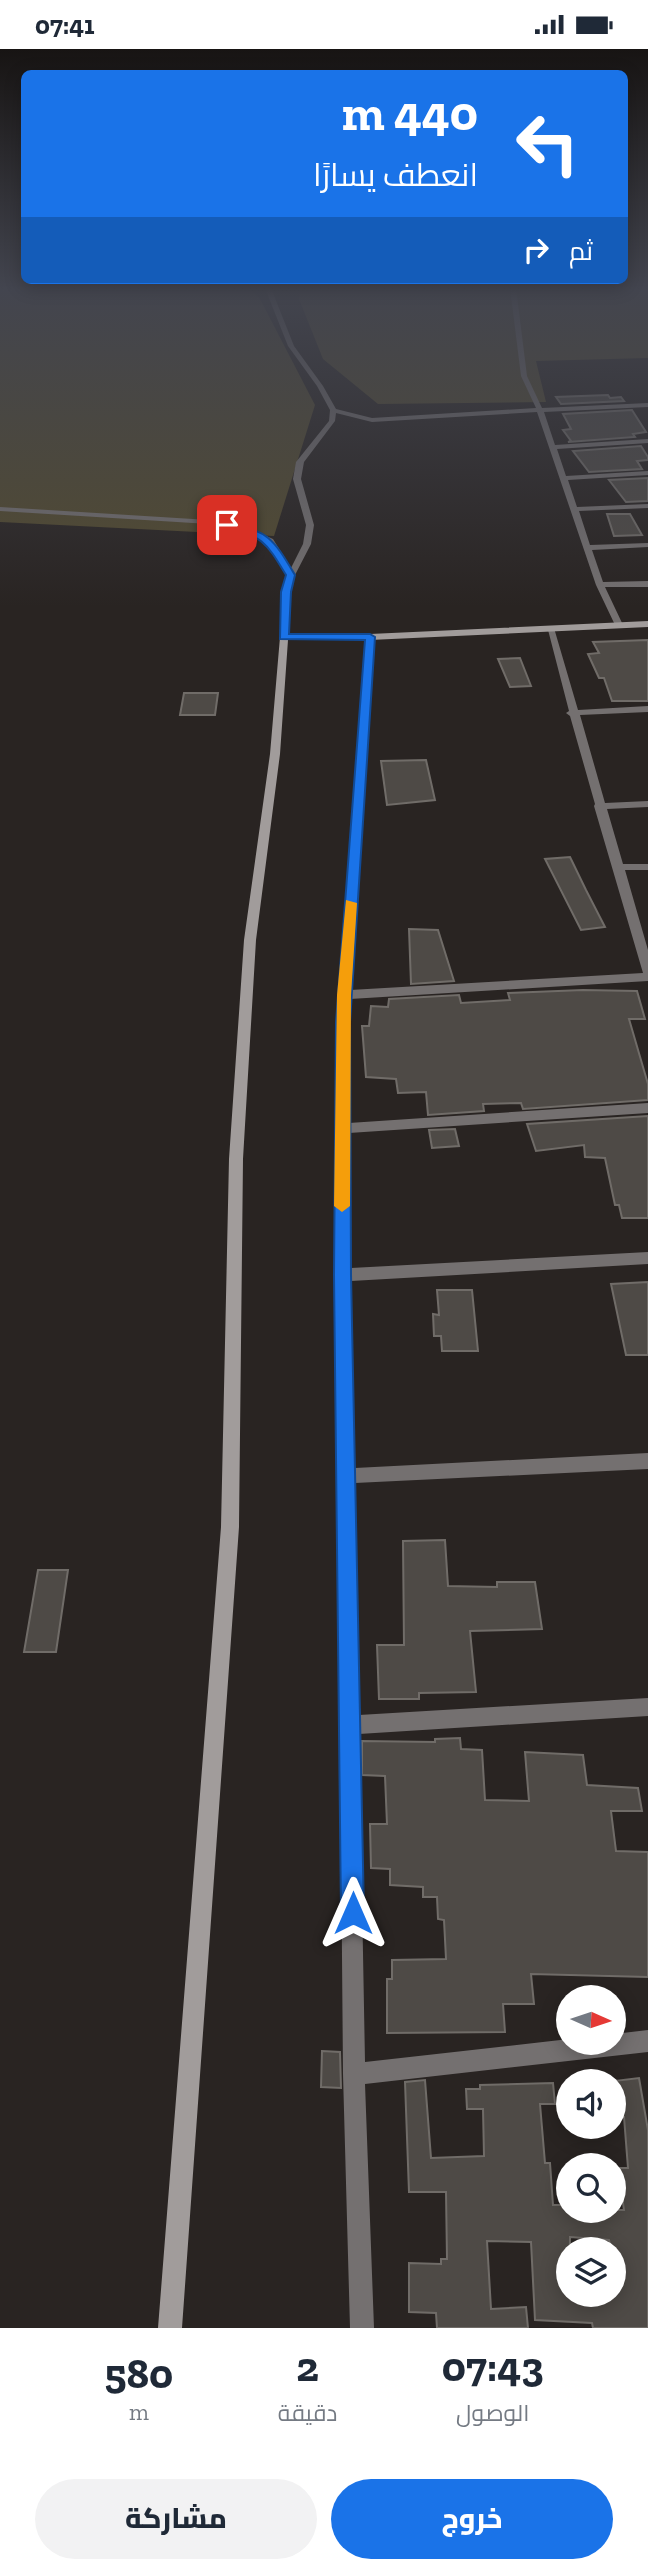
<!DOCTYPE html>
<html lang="ar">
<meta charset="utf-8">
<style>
body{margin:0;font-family:"Zilla Slab",Cairo,serif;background:#f2f2f3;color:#1f2937;direction:rtl;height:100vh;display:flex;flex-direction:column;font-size:26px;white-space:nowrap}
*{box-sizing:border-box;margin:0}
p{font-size:23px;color:#747a83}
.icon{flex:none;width:38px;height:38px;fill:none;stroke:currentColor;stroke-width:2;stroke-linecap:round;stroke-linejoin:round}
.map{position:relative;height:2279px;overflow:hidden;direction:ltr}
.side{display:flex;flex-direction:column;background:#fff;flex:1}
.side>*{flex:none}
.top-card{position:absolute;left:21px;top:21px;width:607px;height:214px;border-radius:10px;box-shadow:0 4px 18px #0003;direction:rtl;background:#1a73e8;color:#fff;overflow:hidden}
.needle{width:46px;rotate:93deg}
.fabs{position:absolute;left:556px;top:1936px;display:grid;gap:14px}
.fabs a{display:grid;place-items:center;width:70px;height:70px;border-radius:50%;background:#fff;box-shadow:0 4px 18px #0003;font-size:35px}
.pin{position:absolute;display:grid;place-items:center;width:60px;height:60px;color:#fff;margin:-30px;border-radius:14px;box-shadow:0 4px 10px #0006}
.me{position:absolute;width:77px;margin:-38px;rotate:0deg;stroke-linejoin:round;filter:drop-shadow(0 0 5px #0008)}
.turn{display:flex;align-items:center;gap:24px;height:147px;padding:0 35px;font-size:32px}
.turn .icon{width:91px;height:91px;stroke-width:2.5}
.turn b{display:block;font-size:49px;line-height:60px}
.then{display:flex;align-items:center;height:66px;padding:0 35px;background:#0003;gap:14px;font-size:26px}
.eta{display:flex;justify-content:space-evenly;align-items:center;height:119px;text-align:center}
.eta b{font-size:42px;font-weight:800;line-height:49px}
.button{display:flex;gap:14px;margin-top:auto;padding:14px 35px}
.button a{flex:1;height:80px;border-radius:42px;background:#1a73e8;color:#fff;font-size:28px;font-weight:800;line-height:80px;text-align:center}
.button a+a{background:#f2f2f3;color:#1f2937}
.status{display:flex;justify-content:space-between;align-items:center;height:49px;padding:0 35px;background:#fff;direction:ltr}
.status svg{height:19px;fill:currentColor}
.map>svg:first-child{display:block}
</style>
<div class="status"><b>07:41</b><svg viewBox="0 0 49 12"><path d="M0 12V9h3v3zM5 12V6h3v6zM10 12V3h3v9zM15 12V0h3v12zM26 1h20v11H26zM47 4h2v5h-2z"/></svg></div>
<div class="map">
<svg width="648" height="2279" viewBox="0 0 648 2279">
<rect width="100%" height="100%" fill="#292422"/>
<g fill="#524a2f">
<polygon points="0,239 248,239 259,248 315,356 274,487 0,473"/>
<polygon points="301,239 648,239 648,309 536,312 546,353 378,355 323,310 299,250"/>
</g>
<g fill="#4e4a46" stroke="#706c68" stroke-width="2" fill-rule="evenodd">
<polygon points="608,346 610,349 621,348 624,352 561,355 556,348"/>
<polygon points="632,361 646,383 633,385 635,388 568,393 571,392 563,381 571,380 563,365"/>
<polygon points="641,397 648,408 648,411 637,412 642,420 589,423 573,402"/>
<polygon points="648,429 648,452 626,453 609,431"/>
<polygon points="607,465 630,465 642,486 614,487"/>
<polygon points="648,591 648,652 612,652 604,629 599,629 588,605 599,604 593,593"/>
<polygon points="520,609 531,637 510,638 498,610"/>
<polygon points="184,644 218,644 215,666 180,666"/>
<polygon points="426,711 435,751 387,756 381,712"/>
<polygon points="570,808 586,841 605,878 581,881 545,810"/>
<polygon points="409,880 438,881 454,932 411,935"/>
<polygon points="583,941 637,942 645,970 629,970 648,1035 648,1051 523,1060 521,1054 483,1055 484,1062 428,1066 426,1043 398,1044 396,1030 366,1028 362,977 369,977 371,957 388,958 389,950 459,946 461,954 510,951 508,944"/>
<polygon points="648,1067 648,1169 622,1169 619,1156 615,1156 605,1109 585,1108 584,1096 536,1102 527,1075"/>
<polygon points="455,1080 459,1097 432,1099 429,1081"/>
<polygon points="648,1233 648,1306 626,1306 611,1235"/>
<polygon points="437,1241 472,1241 478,1302 442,1302 441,1287 434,1287 433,1265 439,1266"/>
<polygon points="445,1491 448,1537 497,1538 497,1533 535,1533 542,1580 470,1582 476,1643 419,1644 419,1650 379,1650 377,1596 404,1596 403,1492"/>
<polygon points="38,1521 68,1521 56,1603 24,1603"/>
<polygon points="460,1689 461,1700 482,1701 485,1751 529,1752 525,1703 583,1706 587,1736 638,1739 642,1762 611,1762 616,1802 648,1803 648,1928 531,1925 534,1955 503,1955 505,1983 387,1984 387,1930 392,1930 392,1911 446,1910 444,1871 438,1870 437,1848 423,1848 423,1838 390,1836 390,1820 371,1819 370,1775 387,1775 385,1727 362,1726 362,1692 435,1693 435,1690"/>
<polygon points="322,2002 340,2003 341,2039 321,2038"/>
<path d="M639 2029 648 2081V2279H593L592 2274 535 2271 531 2193 487 2192 491 2260 526 2258 528 2279H437L436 2264 409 2263V2214L441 2215V2210H447L446 2143H409L405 2033 425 2031 431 2109 484 2107 483 2060H467L466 2040H480V2036L553 2034 555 2055H540L545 2114H550L553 2156H567L568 2161H624L618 2119H628L624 2068H621L614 2032ZM570 2188 609 2191 611 2200H614V2245H569Z"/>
</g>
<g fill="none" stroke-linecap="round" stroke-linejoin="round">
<g fill="#747070" fill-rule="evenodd">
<polygon points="265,239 271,239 294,297 323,337 336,360 372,369 536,359 521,327 510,239 516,239 527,327 542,359 648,354 648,358 544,363 555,396 648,390 648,394 557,400 566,427 648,422 648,426 568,431 577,458 648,455 648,459 579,462 590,496 648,494 648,498 592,501 603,533 648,532 648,538 605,538 623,576 622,578 615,576 596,536 537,363 372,373 336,364 335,372 304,413 301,430 314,476 311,495 295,526 290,543 288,588 284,591 280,588 282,543 287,526 267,494 242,481 209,475 0,462 0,458 209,471 244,477 273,490 291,519 303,495 306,476 293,430 296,413 329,372 330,361 317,337 288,297"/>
<polygon points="547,577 554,579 578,661 648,657 648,663 580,666 605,754 648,752 648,758 607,760 623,815 648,815 648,821 625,821 648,901 648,932 350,950 349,1074 648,1054 648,1064 349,1084 351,1219 648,1203 648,1215 351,1232 355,1419 648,1404 648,1420 355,1434 359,1666 648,1649 648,1667 359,1685 365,2013 569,1990 569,1993 614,1993 614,1985 648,1981 648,2003 365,2035 374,2279 350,2279 343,2025 335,1079 338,946 366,588 370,585 374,588 350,941 643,924 594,757 595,755 570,667 566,664 569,662"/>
</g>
<polygon fill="#a19c9b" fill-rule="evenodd" points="648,572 648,578 370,591 288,591 280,705 256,891 243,1110 239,1478 182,2279 158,2279 221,1478 229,1110 244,891 270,705 280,588 284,585 370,585"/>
</g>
<linearGradient id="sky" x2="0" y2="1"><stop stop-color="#171413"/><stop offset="0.43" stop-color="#43454f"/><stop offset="1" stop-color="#43454f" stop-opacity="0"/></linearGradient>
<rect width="648" height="558" fill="url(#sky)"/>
<path fill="#1a73e8" stroke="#114b97" stroke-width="2" d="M227 474C269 481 274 491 295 526L291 543 289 585H370L375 588 350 973 351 1226 364 1864 361 1872 353 1876 344 1872 341 1864 334 1226 336 973 365 591 280 590 281 543 286 526C266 493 263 487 223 478Z"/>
<polygon fill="#f59e0b" points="346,851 357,854 351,946 350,1157 342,1163 334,1157 337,946"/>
</svg>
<div class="fabs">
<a><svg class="needle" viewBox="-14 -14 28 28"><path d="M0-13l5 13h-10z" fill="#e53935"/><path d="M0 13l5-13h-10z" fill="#747a83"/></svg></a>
<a><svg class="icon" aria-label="sound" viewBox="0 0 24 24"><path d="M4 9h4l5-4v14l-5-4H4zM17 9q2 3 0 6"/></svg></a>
<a><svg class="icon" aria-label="search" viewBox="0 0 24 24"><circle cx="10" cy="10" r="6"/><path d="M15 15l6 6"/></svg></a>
<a><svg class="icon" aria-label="layers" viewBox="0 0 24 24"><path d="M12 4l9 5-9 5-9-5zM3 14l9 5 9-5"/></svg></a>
</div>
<div class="pin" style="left:227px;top:476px;background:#d93025"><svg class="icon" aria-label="arrive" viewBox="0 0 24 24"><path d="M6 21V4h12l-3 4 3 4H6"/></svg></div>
<svg class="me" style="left:353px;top:1864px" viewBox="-20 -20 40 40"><path d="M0-17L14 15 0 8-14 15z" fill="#1a73e8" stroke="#fff" stroke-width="4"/></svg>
<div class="top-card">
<div class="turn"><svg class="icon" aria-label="left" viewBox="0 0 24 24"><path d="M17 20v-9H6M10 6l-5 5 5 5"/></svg><div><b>440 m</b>انعطف يسارًا</div></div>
<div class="then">ثم<svg class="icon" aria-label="right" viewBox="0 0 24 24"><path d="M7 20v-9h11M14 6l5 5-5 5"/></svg></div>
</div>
</div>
<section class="side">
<div class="eta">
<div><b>07:43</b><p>الوصول</p></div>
<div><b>2</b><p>دقيقة</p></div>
<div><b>580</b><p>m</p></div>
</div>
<div class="button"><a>خروج</a><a>مشاركة</a></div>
</section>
